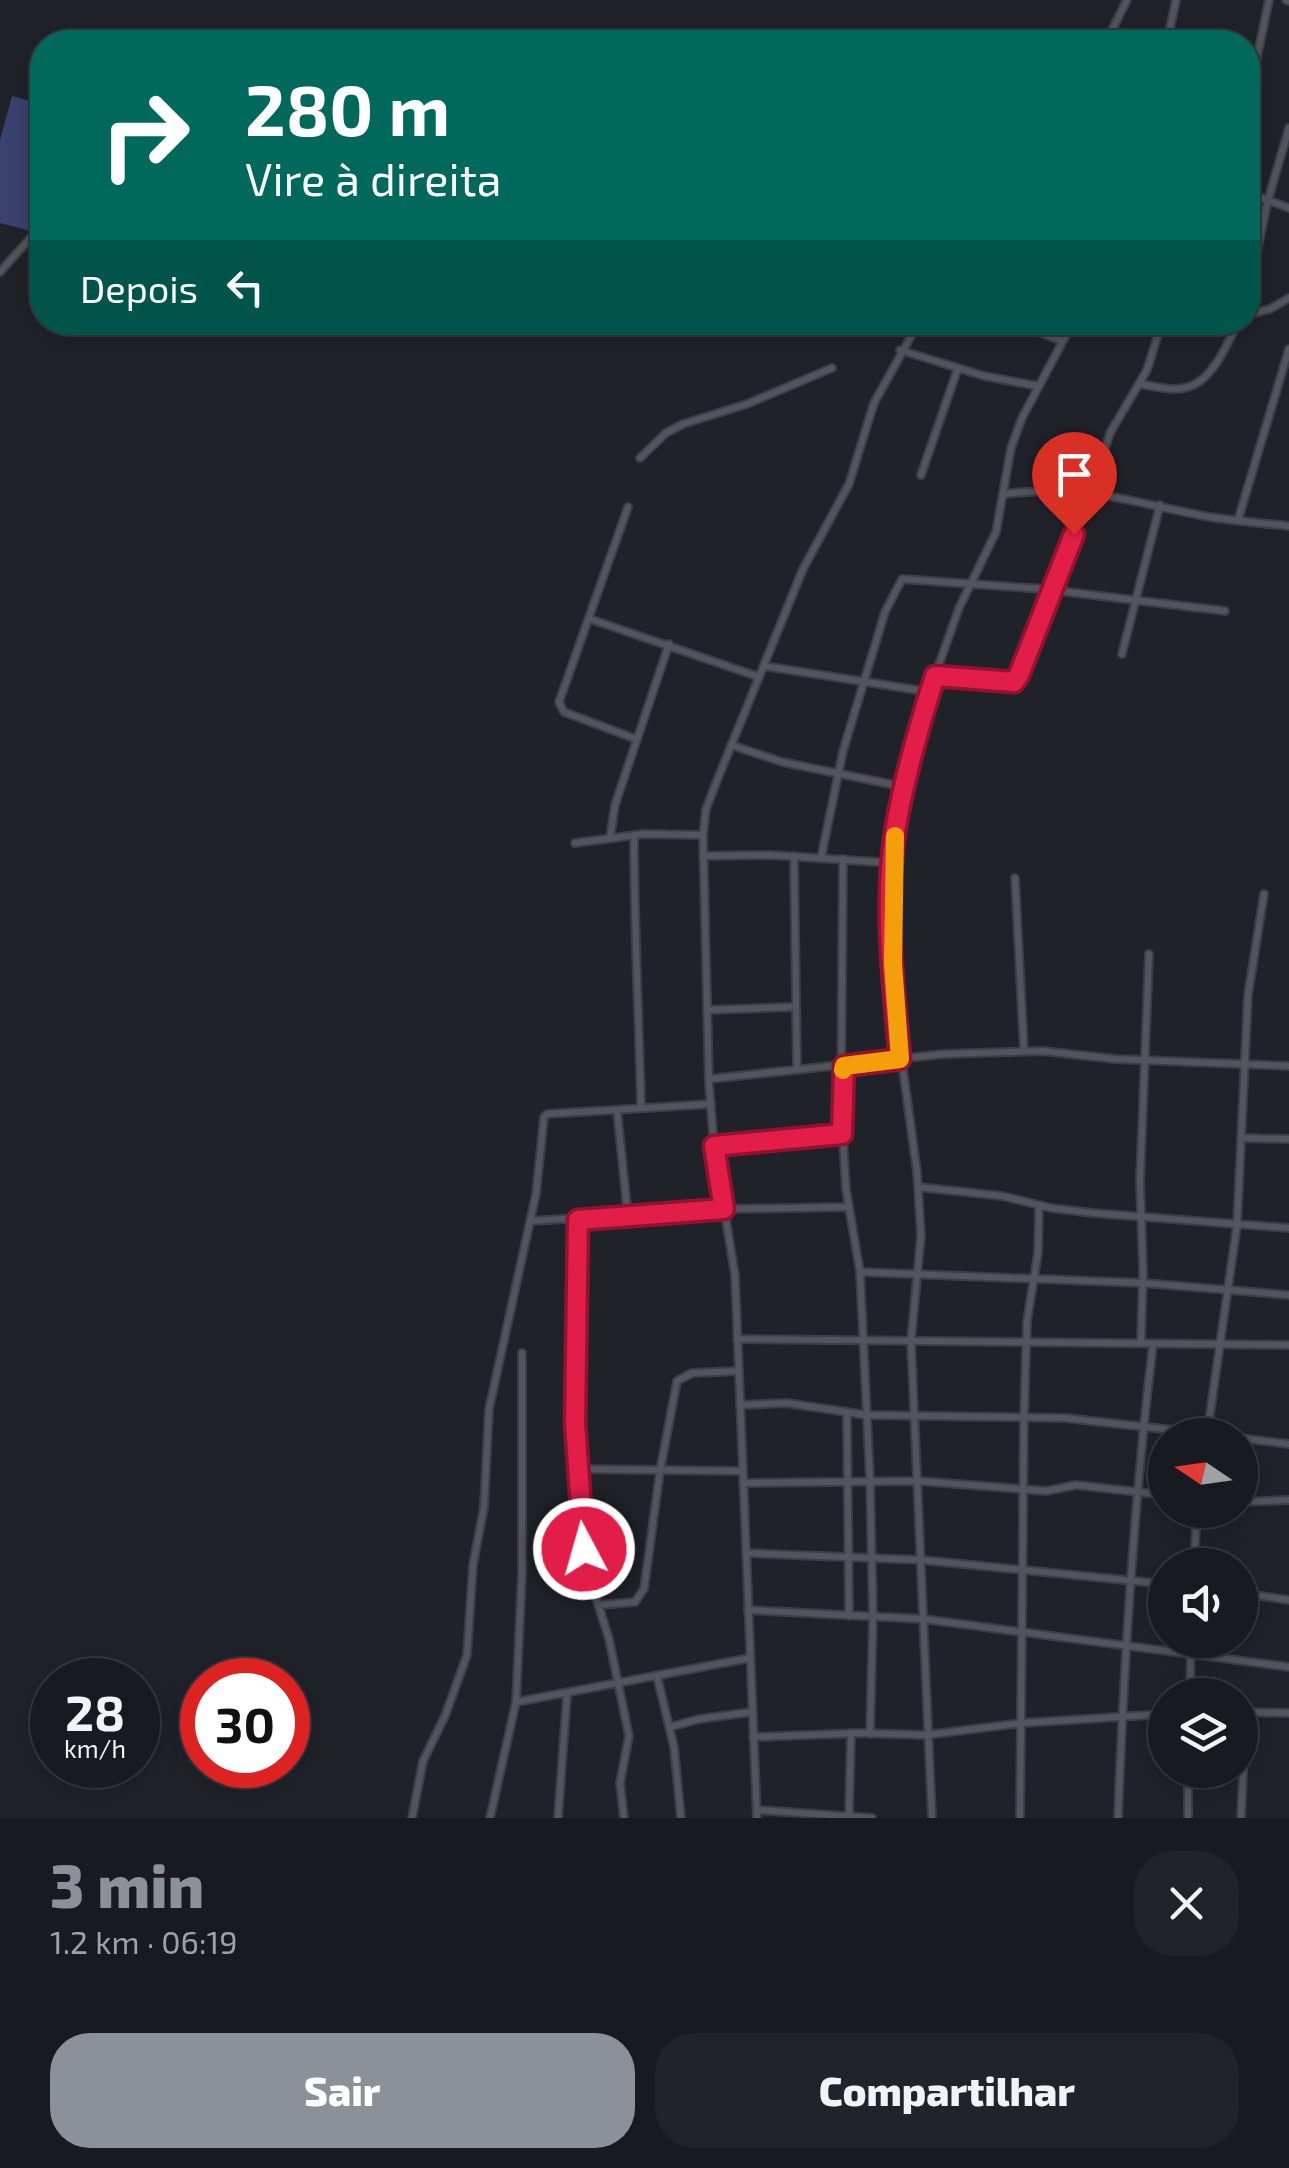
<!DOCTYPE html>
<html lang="pt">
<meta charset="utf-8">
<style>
body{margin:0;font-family:"Exo 2",sans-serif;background:#212329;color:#f1f3f6;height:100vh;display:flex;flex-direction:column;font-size:38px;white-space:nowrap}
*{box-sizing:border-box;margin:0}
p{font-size:32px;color:#9fa1a5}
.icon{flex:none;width:55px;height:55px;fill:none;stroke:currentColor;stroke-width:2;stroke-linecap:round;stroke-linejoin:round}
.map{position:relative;height:1818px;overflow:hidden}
.sheet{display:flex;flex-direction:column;background:#181a20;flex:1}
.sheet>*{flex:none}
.hud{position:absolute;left:30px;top:30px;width:1230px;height:305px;border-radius:40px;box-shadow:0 5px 25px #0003,0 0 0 2px #36383e;background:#00695c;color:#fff;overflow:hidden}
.needle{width:65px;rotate:283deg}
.controls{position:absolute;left:1148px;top:1418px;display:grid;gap:20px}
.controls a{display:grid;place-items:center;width:110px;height:110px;border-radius:50%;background:#181a20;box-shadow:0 5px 25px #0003,0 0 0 2px #36383e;font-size:50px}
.speed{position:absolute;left:30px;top:1658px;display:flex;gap:20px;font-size:50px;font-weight:700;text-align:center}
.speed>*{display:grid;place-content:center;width:130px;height:130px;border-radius:50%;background:#181a20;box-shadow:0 5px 25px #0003,0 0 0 2px #36383e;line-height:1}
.speed small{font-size:25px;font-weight:400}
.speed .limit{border:15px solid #d22;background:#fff;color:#111}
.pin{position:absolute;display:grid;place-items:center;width:85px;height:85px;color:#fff;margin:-102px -42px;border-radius:50% 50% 50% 0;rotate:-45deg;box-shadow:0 0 10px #0007}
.pin .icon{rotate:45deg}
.me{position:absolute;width:110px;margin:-55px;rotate:354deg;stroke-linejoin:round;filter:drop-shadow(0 0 8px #0008)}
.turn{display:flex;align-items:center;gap:35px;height:210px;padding:0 50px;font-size:45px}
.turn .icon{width:130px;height:130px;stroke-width:2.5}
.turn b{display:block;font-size:70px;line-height:85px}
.then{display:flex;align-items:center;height:95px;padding:0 50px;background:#0003;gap:20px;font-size:38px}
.round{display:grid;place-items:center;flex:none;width:105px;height:105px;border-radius:40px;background:#212329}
.head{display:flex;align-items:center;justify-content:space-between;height:170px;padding:0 50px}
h1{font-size:60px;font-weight:800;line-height:75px;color:#8c9099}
.cta{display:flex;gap:20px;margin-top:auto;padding:20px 50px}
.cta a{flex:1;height:115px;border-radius:40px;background:#8c9099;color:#fff;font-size:40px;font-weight:800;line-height:115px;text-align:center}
.cta a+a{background:#212329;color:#f1f3f6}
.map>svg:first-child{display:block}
</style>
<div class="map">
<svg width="1289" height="1818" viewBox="0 0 1289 1818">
<rect width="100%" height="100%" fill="#20222a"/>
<polygon fill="#39436e" points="12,96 42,104 42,234 0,223 0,140"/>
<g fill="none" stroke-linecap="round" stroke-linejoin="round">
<defs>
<g id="minor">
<polyline points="1286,0 1289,1"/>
<polyline points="1106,42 1127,0"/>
<polyline points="1167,42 1176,0"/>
<polyline points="1248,82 1256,62 1269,0"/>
<polyline points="1248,193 1289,208"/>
<polyline points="0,272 42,225"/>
<polyline points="1248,294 1268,200 1289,128"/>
<polyline points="1248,314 1270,309 1289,298"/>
<polyline points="1012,322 1062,341"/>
<polyline points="900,350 984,376 1038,386"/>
<path d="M1139 384C1154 386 1173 392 1188 387 1212 381 1228 343 1238 322"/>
<polyline points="640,458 666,433 683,424 747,404 832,368"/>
<polyline points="921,475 958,368"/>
<path d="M1004 494C1086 484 1126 501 1204 516 1232 521 1261 523 1289 526"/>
<polyline points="628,507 559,702 564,712 636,739"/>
<polyline points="1238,520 1289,349"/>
<polyline points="590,619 759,677"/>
<polyline points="1122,654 1160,505"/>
<polyline points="764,666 930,692"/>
<polyline points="935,676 1007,683 1019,675 1091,492 1110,433 1147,370 1162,322"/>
<polyline points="731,745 782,762 905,787"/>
<path d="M634 835C634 926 639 1017 641 1108"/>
<polyline points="610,838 615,805 669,644"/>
<polyline points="575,843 644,834 703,835"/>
<polyline points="703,856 771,855 892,863"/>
<polyline points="794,856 797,1070"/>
<polyline points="821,858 843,751 885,612 902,579 1043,589 1225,611"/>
<polyline points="843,859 841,1106 846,1189 860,1272 870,1480 873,1617 870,1734"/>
<polyline points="1015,878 1024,1051"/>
<polyline points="707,1010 794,1007"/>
<polyline points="709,1079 944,1054 1043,1051 1115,1059 1289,1066"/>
<polyline points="617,1110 628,1217"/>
<polyline points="1241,1138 1289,1139"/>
<polyline points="714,1146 842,1134"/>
<polyline points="918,1187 1002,1196 1051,1208 1093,1213 1289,1228"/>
<polyline points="577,1220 577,1478 588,1572 609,1639 629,1736 620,1783 624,1818"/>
<polyline points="530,1221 724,1209 849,1207"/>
<polyline points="860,1272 1143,1283 1289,1295"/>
<polyline points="737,1339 1289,1345"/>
<polyline points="1141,1343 1143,1271 1140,1181 1149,954"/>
<polyline points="740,1405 787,1403 866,1415 1065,1418 1218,1435"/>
<polyline points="847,1413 849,1616"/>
<polyline points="1207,1435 1237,1225 1248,995 1264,894"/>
<polyline points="1240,1438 1289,1444"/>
<polyline points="577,1469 742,1471"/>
<polyline points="743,1483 919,1481 1046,1491 1076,1485 1165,1495"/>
<polyline points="1240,1502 1289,1500"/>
<polyline points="746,1553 922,1560 1165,1584"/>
<polyline points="1194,1565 1197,1510"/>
<polyline points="1240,1593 1289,1600"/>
<polyline points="598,1605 635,1602 644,1589 660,1471 677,1381 692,1373 739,1371"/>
<polyline points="748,1610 923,1619 1289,1667"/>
<polyline points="657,1676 674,1747 681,1818"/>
<polyline points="1190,1695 1191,1640"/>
<polyline points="516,1702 750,1658"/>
<polyline points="1240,1712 1289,1713"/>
<polyline points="670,1727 699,1719 752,1712"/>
<polyline points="753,1737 861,1733 926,1735 1022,1723 1165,1714"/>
<polyline points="757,1810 872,1818"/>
<polyline points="849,1817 851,1733"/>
<polyline points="412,1818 423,1761 445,1716 467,1655 473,1565 484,1507 489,1409 536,1194 544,1117 547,1114 711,1104"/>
<polyline points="490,1818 516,1702 522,1573 522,1353"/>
<polyline points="558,1818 567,1695"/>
<polyline points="757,1818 735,1275 714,1146 709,1084 703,835 706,809 718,778 803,569 849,484 874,403 919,322"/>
<polyline points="932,1818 911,1341 921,1235 917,1172 896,1018 892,863 908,770 937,670 959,608 996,532 1011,448 1022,418 1073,322"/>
<polyline points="1020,1818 1024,1416 1027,1321 1038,1253 1039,1205"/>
<path d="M1118 1818C1124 1660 1134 1501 1153 1344"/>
<polyline points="1188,1818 1188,1770"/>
<polyline points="1241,1818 1246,1712"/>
</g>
</defs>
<use href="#minor" stroke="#3d3f45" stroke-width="10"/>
<use href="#minor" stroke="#53555e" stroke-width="6"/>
</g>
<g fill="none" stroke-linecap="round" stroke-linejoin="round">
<defs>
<path id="route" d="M584 1549 575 1423 578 1220 724 1209 714 1146 842 1134 844 1066 900 1059C893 984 883 901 896 826 905 775 919 726 935 676L1014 682 1019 675 1074 534"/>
</defs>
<use href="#route" stroke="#92132f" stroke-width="25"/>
<use href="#route" stroke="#e11d48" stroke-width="18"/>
<polyline stroke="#f59e0b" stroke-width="18" points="843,1070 844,1066 900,1059 893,963 895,836"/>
</g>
</svg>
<div class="controls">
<a><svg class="needle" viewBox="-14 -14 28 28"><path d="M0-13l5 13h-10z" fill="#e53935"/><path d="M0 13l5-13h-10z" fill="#9fa1a5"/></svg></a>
<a><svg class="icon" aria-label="sound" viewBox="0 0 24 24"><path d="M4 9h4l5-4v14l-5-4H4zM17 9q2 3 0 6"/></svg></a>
<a><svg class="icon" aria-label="layers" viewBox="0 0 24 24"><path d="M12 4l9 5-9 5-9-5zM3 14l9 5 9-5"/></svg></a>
</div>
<div class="speed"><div>28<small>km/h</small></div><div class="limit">30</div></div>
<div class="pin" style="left:1074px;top:534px;background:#d93025"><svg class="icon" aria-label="arrive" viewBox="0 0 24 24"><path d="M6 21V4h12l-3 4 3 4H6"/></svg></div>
<svg class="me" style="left:584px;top:1549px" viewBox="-20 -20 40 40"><circle r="17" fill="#e11d48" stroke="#fff" stroke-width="3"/><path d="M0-11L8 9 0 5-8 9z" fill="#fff"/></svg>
<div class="hud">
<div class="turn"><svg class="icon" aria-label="right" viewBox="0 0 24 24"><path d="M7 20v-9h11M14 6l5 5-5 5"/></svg><div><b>280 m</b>Vire à direita</div></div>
<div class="then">Depois<svg class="icon" aria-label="left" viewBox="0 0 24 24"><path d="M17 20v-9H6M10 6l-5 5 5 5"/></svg></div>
</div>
</div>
<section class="sheet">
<div class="head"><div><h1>3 min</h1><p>1.2 km · 06:19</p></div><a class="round"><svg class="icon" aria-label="close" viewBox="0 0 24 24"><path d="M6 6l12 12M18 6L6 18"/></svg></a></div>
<div class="cta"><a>Sair</a><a>Compartilhar</a></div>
</section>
